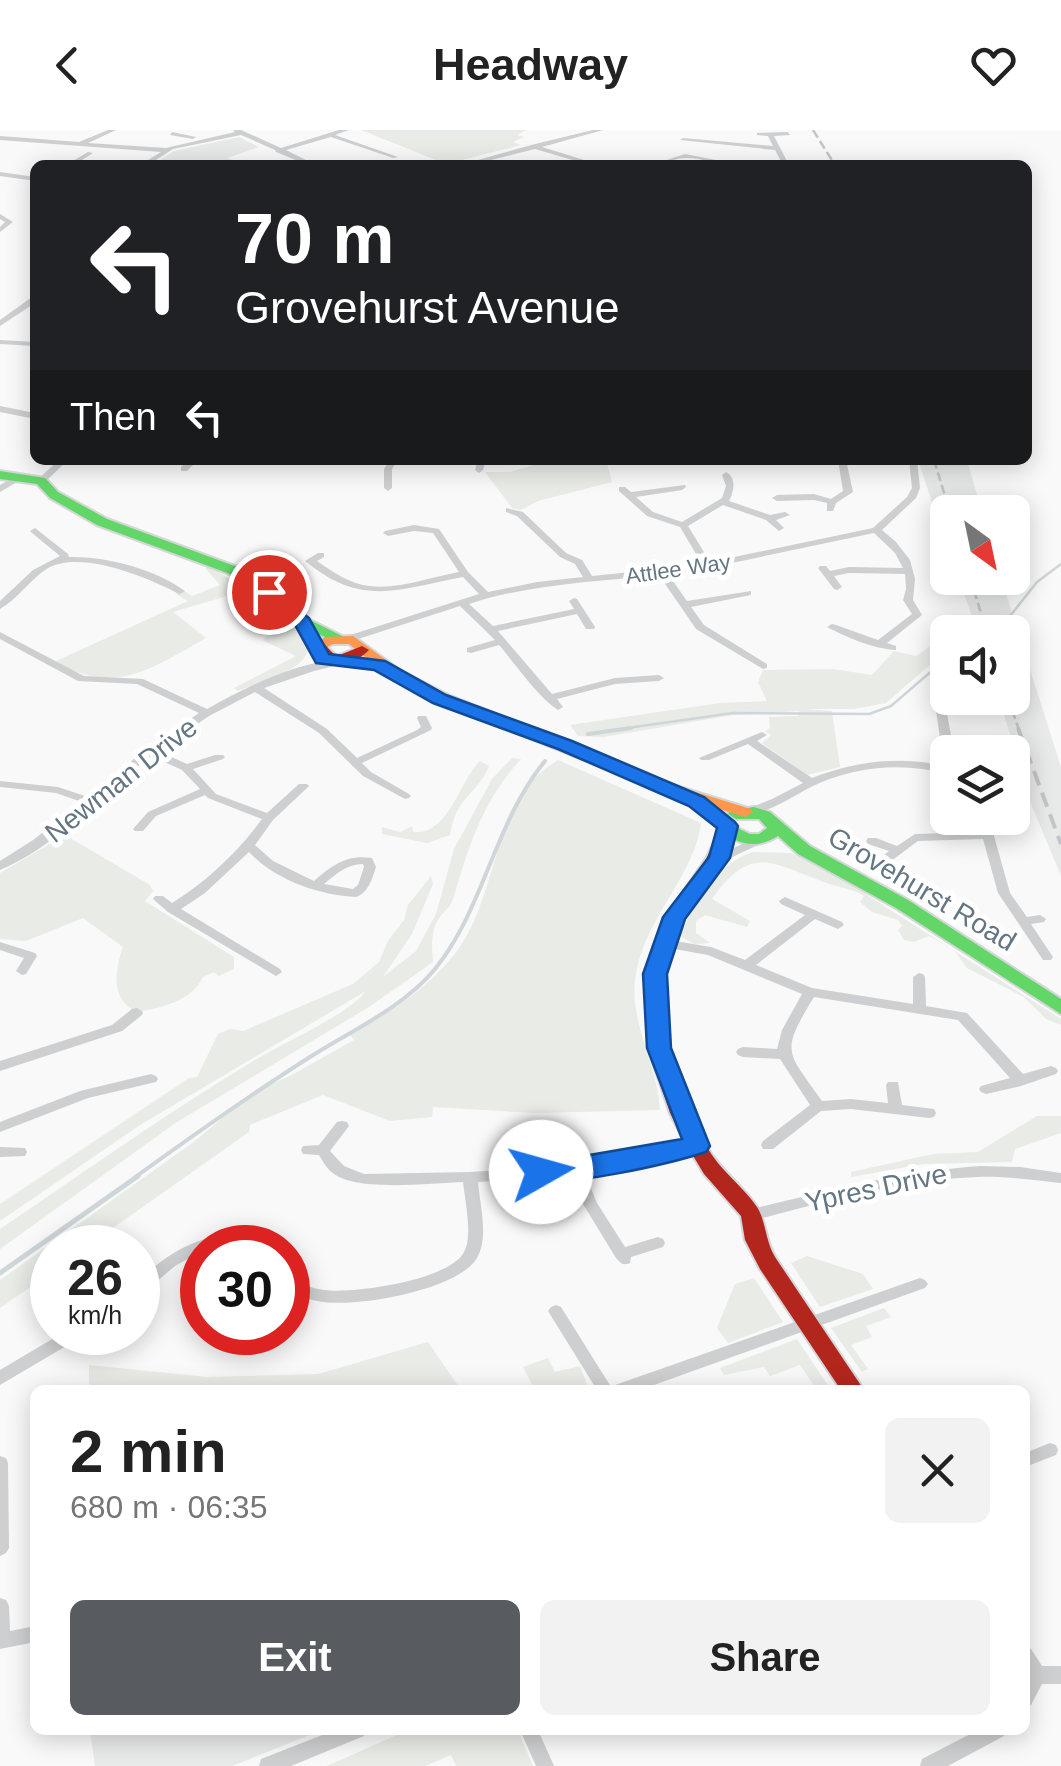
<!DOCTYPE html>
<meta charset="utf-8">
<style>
body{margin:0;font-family:Arial,sans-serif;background:#f2f2f2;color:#222;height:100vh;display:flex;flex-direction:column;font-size:38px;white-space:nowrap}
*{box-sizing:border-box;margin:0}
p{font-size:32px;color:#767676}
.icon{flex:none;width:55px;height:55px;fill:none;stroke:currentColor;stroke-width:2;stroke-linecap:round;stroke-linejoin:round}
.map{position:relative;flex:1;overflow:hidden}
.side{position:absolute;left:30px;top:1255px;width:1000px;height:350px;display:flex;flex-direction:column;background:#fff;border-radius:15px;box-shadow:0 5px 25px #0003}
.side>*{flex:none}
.guide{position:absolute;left:30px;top:30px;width:1002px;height:305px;border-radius:15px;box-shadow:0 5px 25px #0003;background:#202124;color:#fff;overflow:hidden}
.needle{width:65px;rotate:147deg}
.tools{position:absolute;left:930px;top:365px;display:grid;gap:20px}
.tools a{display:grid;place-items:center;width:100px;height:100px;border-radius:15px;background:#fff;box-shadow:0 5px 25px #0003;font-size:50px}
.speed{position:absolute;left:30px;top:1095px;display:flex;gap:20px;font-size:50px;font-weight:700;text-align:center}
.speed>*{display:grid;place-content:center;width:130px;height:130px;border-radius:50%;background:#fff;box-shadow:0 5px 25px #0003;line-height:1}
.speed small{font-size:25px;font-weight:400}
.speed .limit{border:15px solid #d22;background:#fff;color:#111}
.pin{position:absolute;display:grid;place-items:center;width:85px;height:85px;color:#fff;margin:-42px;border:5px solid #fff;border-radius:50%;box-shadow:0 2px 10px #0007}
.me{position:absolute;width:110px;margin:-55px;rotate:83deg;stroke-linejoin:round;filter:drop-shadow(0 0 8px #0008)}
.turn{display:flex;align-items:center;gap:35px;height:210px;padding:0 40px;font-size:45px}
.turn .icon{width:130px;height:130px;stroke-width:2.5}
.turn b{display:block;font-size:70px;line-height:85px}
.then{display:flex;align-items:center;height:95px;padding:0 40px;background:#0003;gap:20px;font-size:38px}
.round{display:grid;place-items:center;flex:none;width:105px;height:105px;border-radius:15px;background:#f2f2f2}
.overview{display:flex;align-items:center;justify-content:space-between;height:170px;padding:0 40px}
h1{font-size:60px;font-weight:700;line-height:75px}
.button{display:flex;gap:20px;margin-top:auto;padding:20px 40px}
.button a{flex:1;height:115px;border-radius:15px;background:#585c60;color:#fff;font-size:40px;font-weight:700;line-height:115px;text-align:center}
.button a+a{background:#f2f2f2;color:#222}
header{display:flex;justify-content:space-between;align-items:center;height:130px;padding:0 40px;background:#fff;font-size:45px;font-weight:700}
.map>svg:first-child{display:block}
</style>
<header><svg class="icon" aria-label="back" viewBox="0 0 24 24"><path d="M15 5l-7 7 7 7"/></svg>Headway<svg class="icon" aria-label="heart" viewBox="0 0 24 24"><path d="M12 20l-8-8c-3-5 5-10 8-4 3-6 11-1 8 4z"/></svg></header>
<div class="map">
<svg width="1061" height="1636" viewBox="0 0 1061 1636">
<rect width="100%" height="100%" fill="#f9f9f9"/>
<g fill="#e8e9e9">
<polygon points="239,7 259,17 227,28 245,35 153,35 174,21"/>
<polygon points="918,330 967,330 982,382 948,382 947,417"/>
<polygon points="958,448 1001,448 1061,637 1061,746 1031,674 999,568 1012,568 1012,502 978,502"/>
<polygon points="90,1600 322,1600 232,1636 95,1636"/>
</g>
<g fill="#e8ebe6">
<polygon points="361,0 526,0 517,5 524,7 513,12 521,15 446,34"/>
<polygon points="550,330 606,330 612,352 538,371 521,380 512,378 485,342 510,342"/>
<path d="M209 436 235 452 231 453 238 460 245 457C265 469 335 507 297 535 280 547 257 554 238 561L234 558 296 526 262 510 282 496 266 482 269 480 237 463 173 482 206 508C156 536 113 568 56 531L188 471 176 464 183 460 192 466 220 455 205 438Z"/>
<polygon points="947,505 947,520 886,573 854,579 805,579 832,581 840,637 807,645 762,613 771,605 765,601 770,598 769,587 798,586 799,581 733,585 604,607 578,606 570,595 720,573 767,571 758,552 763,540 833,539 872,545 894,521 916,526"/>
<path d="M512 628 521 629C482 672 469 716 453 769 451 777 444 781 439 788 430 802 432 817 433 832L369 877 177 992 0 1119V1099C83 1043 164 985 250 933 280 914 347 886 366 861L140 995 0 1091V1074L189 948 197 947 218 904 230 899 243 901 353 854 379 832 388 811 404 790 408 775 431 746 433 754 412 804 383 847 416 821 436 784 454 719 492 649Z"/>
<path d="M558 630 701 693C695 746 642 790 635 850 630 894 658 937 660 980L534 983 433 977 432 987 390 991 323 965 250 995 249 1002 86 1117 52 1118V1142L0 1178V1150L195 1011 254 961 290 946 354 910 350 905C393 880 435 855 463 812 499 755 494 667 558 630Z"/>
<path d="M480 631 489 636C477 665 456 666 450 705L427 713 382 704V697L400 702 412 696 413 702C449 706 459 651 480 631Z"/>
<path d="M65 705 150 755 153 761 145 771 234 827V839L219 846 214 842 203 847C192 871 161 878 137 882 110 870 115 840 123 817L83 788 26 811 0 809V743Z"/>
<path d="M753 722 791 723 845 751 1061 889V895L1046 889 1024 867 967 838 955 821 929 806 914 812 904 810 898 800 902 796 898 790 872 782 860 772 864 766C851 758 840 758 827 753 773 734 752 712 712 769L750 791 747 797 705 785 696 791V803L710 813 694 814 680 806C695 773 717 732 753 722Z"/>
<polygon points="1037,986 1061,986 1061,1003 1015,1019 1012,1032 923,1034 851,1047 851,1042 933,1024 978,1022"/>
<polygon points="807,1126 863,1144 873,1159 820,1177 791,1133"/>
<polygon points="754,1148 783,1192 728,1213 717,1198 735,1154"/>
<polygon points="884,1178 891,1187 866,1196 872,1207 851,1215 868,1239 862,1242 831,1198"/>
<polygon points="797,1209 831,1260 817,1260 800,1235 770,1246 764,1237 724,1245 720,1238"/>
<polygon points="428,1212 461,1260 89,1260 89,1235 207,1247 318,1244"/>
<polygon points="548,1228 555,1242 580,1236 589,1260 535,1260 523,1237"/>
<polygon points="408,1600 518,1600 533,1636 456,1636 451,1625 425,1636 327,1636"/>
</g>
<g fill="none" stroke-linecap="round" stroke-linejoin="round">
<g stroke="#ced6d9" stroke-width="2.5">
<polyline points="1006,491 1037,452 1061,434"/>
<polyline points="613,600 733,583 869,584 891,576 948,527"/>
</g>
<g stroke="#ced6d9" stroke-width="4">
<polyline points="588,604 631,598"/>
<path d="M134 1048C192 1006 250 965 310 927 351 901 404 877 435 839 485 777 494 693 545 631"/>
</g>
<polyline stroke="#ced6d9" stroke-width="5" points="0,1143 138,1046"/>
<defs>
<g id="fast">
<polygon points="0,341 45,348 58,362 107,389 240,438 274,459 308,489 346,508 344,511 334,511 298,495 264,465 230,444 97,395 50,368 37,354 0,349"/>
<path d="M754 677 770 682 810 716 908 770 1061 869V884L896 778 798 724 778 706C758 719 737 716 721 699L723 696 729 694 750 704H759L767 698 759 689H736L728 684 730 681Z"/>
</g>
<polygon id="slow" points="353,506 401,541 448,565 673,655 751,679 753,682 745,687 662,661 437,571 390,547 349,514 333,514 317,523 310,519 325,507"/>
<g id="jam">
<path d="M313 506C323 508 328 521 337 526L362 516 369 520C346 543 323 535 306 510Z"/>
<path d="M729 694 737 699C722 737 690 766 675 805 648 876 672 963 712 1025 725 1044 744 1058 757 1077 766 1091 765 1110 775 1127L864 1260H841L760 1139 745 1110 741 1086 704 1044 686 1014 670 983 652 929 646 872 653 817 667 786 706 729 721 699Z"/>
</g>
</defs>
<use href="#fast" stroke="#d5d6d7" stroke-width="4"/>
<use href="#slow" stroke="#d5d6d7" stroke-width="4"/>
<use href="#jam" stroke="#d5d6d7" stroke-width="4"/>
<g fill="#cecfd0" fill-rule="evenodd">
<polygon points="108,0 116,0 88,13 166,18 235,2 233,0 241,0 281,18 339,0 349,0 335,5 398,27 393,28 331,7 286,20 316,35 308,35 276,22 275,20 241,5 173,19 148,35 140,35 161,22 0,10 0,6 79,12"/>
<polygon points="593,0 603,0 542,17 584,30 584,32 579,35 571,35 576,31 535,19 471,35 460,35 531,15"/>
<polygon points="172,2 196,7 193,9 170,5"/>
<polygon points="788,2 790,5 774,6 789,35 783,35 775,20 680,10 683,8 773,16 768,6 757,5 757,3"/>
<polygon points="88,22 93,23 74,35 66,35"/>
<path d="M685 24 731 33 734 35C718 35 700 27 684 28 672 29 663 35 651 35Z"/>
<polygon points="0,42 35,47 35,51 0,46"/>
<polygon points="0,84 13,92 0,102 0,97 5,92 0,89"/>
<polygon points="32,167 35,167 35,173 0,196 0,190"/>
<polygon points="0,210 35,212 35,216 0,214"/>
<polygon points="0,276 35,283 35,289 0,282"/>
<polygon points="59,330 68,330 44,353 38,353 38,349"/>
<polygon points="189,330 198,330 187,341 181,341 181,337"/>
<polygon points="283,330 293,330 286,335 282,332"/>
<polygon points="390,330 398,330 392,339 392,358 388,361 384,358 384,339"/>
<polygon points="478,330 486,330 483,340 479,343 475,340"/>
<polygon points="838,330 846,330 853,362 836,373 833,381 827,381 827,373 814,370 777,371 772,368 777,365 814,364 831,369 843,361"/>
<path d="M909 330H917L920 358 916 368 882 400 896 412 910 430 915 449 913 470 922 485 887 513 896 516V520C874 519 846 507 827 497L832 494 836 495 878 510 912 484 903 470 906 459 905 444 849 443 834 446 842 457 837 460 834 459 818 438 820 436H826L830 441 849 437 903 438 895 423 874 403 689 442 668 444 687 471 751 461V465L691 477 704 495 767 534V538L763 539 696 499 659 445C595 452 530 454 469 474L493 496 574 479 569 471 574 468 577 469 595 497 594 499H586L577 484 498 501 552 564 615 548 659 545 664 548 659 551 615 554 557 569 563 577 558 580C537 566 517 536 499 515L471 523 467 522V518L495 510 460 476 352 511 348 512 343 509 344 507 479 464 463 447C399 459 362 478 305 431L318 423H324V427L317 431C333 442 350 454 369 456 398 460 430 447 459 442L433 403 414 401 388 406 383 403 385 401 414 395 439 399 468 442 488 462 537 452 583 447 575 434 560 427 517 386 506 382V378L523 382 566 423 582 430 592 446 689 436 702 434 680 397 647 386 619 361V357H625L631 362 685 355 686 357 682 360 636 367 653 382 682 392 722 368 726 356 722 345 726 342C737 348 734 361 729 371L770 385 785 382 790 385 776 390 784 398 779 401 766 390 723 375 688 396 710 432 873 398 907 367 912 358Z"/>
<polygon points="16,346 20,349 19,351 0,362 0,355"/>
<path d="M35 398 68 424 69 427C106 426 155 439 185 461L180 464 177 463C146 447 82 420 48 438 30 449 18 469 0 479V471L33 440 60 426 32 403 30 401Z"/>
<path d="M0 502 84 546 143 549 207 579C245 558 299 530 343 530V534L314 541 264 558 327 599 357 628 417 600 421 597 417 588 418 586H426L432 598 431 600 362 633 371 642 409 664 411 666 409 668 405 669 363 646 319 603 255 562 209 586 158 621 187 634 215 625H223L225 627 223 629 193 639 216 664 267 683 299 654H307L309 656 307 658 273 690 255 715 273 731 314 751C332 735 347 724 372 728L376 737C372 749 369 762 356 767 318 765 275 750 249 722L205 763 181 779 280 839 282 842 276 846 168 782 153 769 155 766H163L172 773C207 751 237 723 262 689L208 668 205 665 156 686 143 701H135L133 699 148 682 200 659 182 640 151 626C106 662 54 718 0 740V731L33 710 82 672 56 663 0 657V651L58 657 88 667 146 619 199 583 137 554 78 551 0 509ZM363 734 364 737 358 755 353 759 324 754C336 744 347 734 363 734Z"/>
<polygon points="939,564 944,567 954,622 948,622 948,625 942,622 934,567"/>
<path d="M762 602 767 605 757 611 812 648C856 631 902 625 948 637V644C902 632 854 636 811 657 791 667 769 684 747 683L745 681 747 679 772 669 803 653 748 614 709 630H701L699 628Z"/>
<polygon points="977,688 989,688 1010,763 1027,787 1040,785 1046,789 1044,792 1031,794 1053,827 1051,830 1043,830 998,763 983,709 918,711 875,743 871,744 865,740 889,721 868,714 866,711 868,708 876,708 897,716 915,704 981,702"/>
<polygon points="758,706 762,707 764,710 762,713 724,731 716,731 714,728"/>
<path d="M785 767 842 792 844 795 838 799 815 789 756 835 812 858 913 874V847L919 843 923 844 925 847 926 876 967 883 1023 944 1051 936 1056 938 1058 941 1056 944 1021 956 986 964 981 962 979 959 981 956 1010 948 958 890 814 867C780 923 786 920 822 971L851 969 888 973 886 955 888 952H898L902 975 934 979 936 983 934 987 929 988 851 979 821 981 773 1019H763L761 1015 763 1011 810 975 780 929 743 927 738 925 736 922 738 919 743 917 777 919 782 900 802 864 708 825 663 817 657 813 663 809 711 817 745 830 805 785 781 774 779 771Z"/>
<polygon points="0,812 35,823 37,826 26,844 22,845 16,841 24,828 0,820"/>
<polygon points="137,878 143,882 142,885 122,901 0,941 0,931 112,895 132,879"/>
<polygon points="151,944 156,946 158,949 156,952 88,968 0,1002 0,992 80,961"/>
<path d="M342 991 347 992 349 996 330 1021 344 1036 364 1044 470 1042 577 1035 697 1011 702 1012 704 1016 702 1020 697 1021 585 1044 597 1073 625 1117 658 1107 663 1109 665 1113 663 1117 631 1127 630 1133C622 1136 621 1133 616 1128L583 1074 572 1046 478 1052C480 1075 489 1107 477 1128 458 1160 359 1177 324 1172 312 1171 299 1166 288 1161V1148C300 1152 311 1159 324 1160 354 1164 450 1150 464 1122 473 1106 465 1071 463 1052 431 1053 359 1062 334 1044 327 1039 323 1032 319 1025L303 1024 301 1020 303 1016 319 1015 337 992Z"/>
<polygon points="0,1017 25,1018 27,1022 25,1026 0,1027"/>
<path d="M981 1036 1020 1037 1061 1043V1053C1033 1050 1005 1046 977 1047 900 1050 825 1072 751 1091L746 1089 744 1085 746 1081 751 1079C827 1061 902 1041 981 1036Z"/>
<path d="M205 1109H219L238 1114 240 1118H202V1121L175 1136 143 1163 138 1165V1151C159 1132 178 1117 205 1109Z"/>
<polygon points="920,1148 925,1150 928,1154 925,1158 640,1260 613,1260 615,1255"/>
<polygon points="556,1175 561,1177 613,1260 597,1260 548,1181 551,1177"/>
<polygon points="64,1202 85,1202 83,1206 0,1255 0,1240"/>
<polygon points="1050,1313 1056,1315 1058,1320 1056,1325 1025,1337 1025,1323"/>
<polygon points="0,1326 6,1328 8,1333 9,1418 6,1423 0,1426"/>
<polygon points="0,1468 6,1470 9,1476 10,1501 35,1496 35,1512 0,1519"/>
<polygon points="1025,1517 1031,1519 1042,1536 1061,1536 1061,1554 1042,1554 1031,1575 1025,1578 1025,1550 1027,1545 1025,1542"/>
<polygon points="335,1600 366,1600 364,1606 291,1636 259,1636 261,1629"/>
<polygon points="520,1600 538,1600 554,1636 536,1636"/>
<polygon points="978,1600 1006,1600 1004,1606 948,1636 920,1636 922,1629"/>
</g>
<use href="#fast" fill="#63d668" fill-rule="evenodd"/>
<use href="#slow" fill="#ff974d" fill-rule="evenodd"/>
<use href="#jam" fill="#b3261e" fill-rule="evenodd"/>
<g stroke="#c3c5c6" stroke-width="2.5" stroke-dasharray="9 4" stroke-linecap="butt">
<polyline points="813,0 835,35"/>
<polyline points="934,330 950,382"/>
<polyline points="970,448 987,502"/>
<polyline points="1008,568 1019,600"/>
</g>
<polyline stroke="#c3c5c6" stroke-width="4" stroke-dasharray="15 8" stroke-linecap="butt" points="1018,598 1061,714"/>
</g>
<path fill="#1a73e8" stroke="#114b97" stroke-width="2.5" d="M269 457 309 488 329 524 385 531 446 565 572 611 704 667 735 692 738 696 730 728 685 789 667 844 671 918 710 1016 706 1022C672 1033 563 1059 532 1049L528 1042 532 1035 682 1009 647 918 643 844 663 787 709 727 717 698 689 676 558 619 433 573 374 540 316 533 295 495 260 462Z"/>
<g text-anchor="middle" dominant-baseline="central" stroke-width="10" stroke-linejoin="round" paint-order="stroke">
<g font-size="22" fill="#657683" stroke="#fff">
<text transform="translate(678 439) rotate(-8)">Attlee Way</text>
</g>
<g font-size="28" fill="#657683" stroke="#fff">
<text transform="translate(121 650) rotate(-38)">Newman Drive</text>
<text transform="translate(922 759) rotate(31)">Grovehurst Road</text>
<text transform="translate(876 1058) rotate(-12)">Ypres Drive</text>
</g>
</g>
</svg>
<div class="tools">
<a><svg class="needle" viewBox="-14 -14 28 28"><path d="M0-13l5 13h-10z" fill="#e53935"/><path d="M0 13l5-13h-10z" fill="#767676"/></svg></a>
<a><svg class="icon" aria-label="sound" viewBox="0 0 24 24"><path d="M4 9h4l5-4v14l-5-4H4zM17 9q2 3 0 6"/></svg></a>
<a><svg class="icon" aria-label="layers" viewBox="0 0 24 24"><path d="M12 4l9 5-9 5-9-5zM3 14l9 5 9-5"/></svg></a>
</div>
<div class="speed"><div>26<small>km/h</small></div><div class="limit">30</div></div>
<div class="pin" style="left:269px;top:462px;background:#d93025"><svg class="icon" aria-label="arrive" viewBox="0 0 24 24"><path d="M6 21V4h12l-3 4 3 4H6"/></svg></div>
<svg class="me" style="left:541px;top:1042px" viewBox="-20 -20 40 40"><circle r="19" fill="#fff"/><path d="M0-13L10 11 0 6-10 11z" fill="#1a73e8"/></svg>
<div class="guide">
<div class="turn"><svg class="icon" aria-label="left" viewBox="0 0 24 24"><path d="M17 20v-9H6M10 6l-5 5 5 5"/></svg><div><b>70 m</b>Grovehurst Avenue</div></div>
<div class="then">Then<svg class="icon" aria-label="left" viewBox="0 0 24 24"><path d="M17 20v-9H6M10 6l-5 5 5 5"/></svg></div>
</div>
<section class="side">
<div class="overview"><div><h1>2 min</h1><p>680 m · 06:35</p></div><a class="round"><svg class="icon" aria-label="close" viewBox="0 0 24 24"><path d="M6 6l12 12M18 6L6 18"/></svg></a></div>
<div class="button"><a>Exit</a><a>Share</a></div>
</section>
</div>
